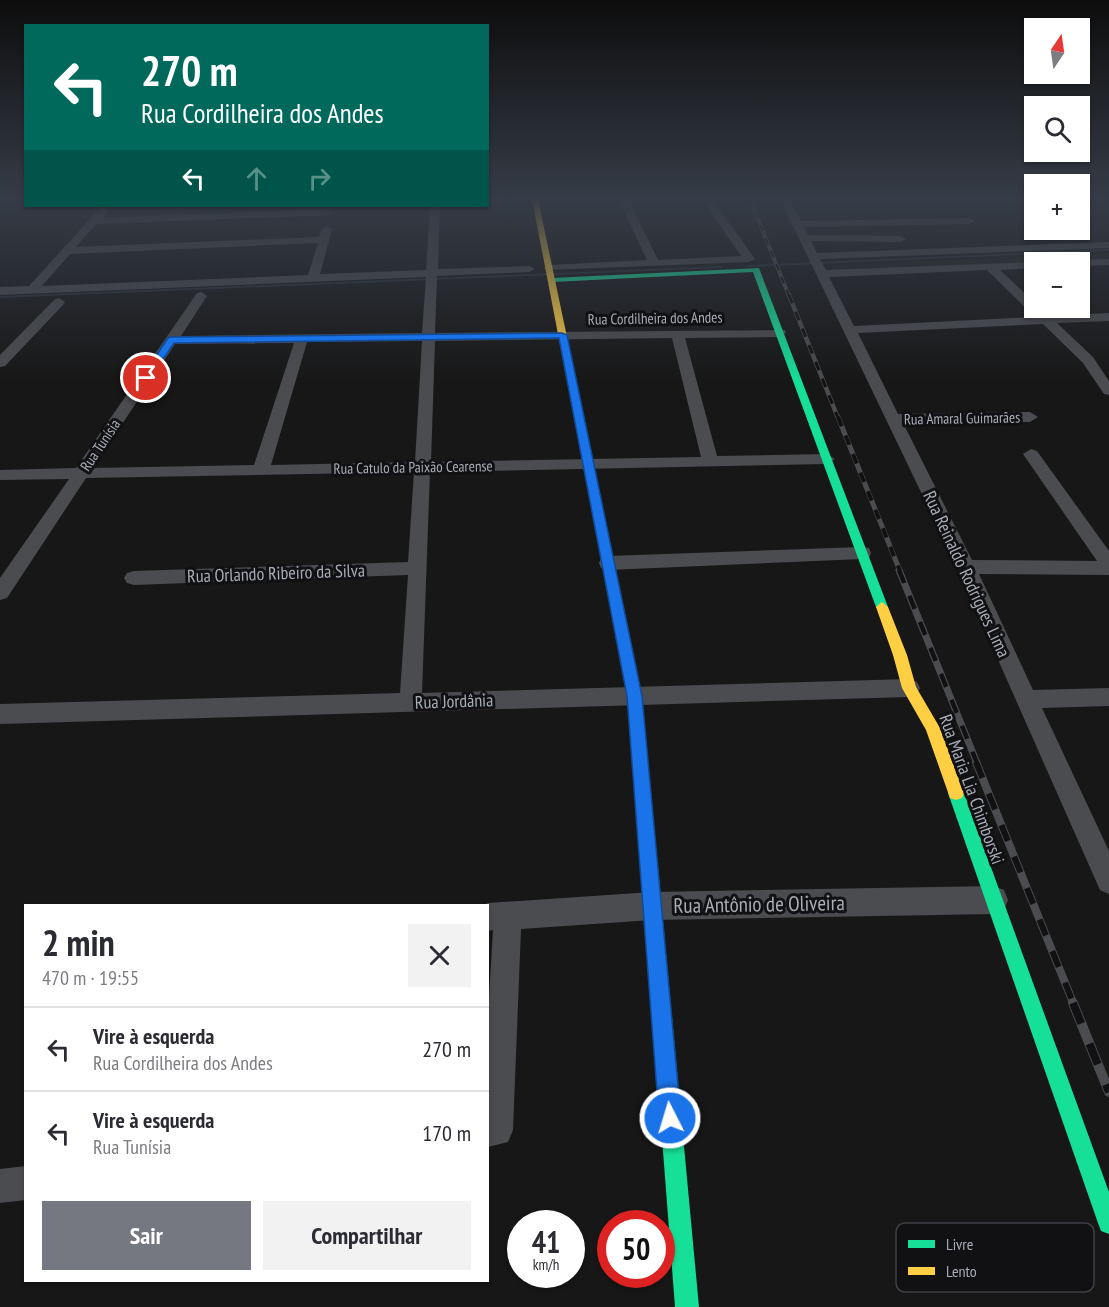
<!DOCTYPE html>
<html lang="pt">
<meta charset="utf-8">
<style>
body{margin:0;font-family:"PT Sans Narrow",sans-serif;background:#f2f2f3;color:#2b2b33;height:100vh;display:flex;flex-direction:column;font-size:22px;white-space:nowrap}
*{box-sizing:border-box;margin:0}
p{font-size:20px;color:#7c7c81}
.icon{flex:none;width:33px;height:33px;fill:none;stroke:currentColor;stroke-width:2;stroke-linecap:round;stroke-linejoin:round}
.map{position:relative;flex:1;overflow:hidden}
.details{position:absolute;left:24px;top:904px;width:465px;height:378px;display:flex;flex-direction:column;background:#fff;border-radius:0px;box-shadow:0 2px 4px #0004}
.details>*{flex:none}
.guide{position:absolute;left:24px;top:24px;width:465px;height:183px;border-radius:0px;box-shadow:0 2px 4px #0004;background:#00695c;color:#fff;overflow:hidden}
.needle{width:39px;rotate:13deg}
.controls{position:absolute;left:1024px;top:18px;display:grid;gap:12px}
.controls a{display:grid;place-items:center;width:66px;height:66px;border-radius:0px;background:#fff;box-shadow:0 2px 4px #0004;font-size:30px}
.speed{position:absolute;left:507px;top:1210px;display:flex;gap:12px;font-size:30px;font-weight:700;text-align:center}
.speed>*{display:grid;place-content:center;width:78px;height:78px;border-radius:50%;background:#fff;box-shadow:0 2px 4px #0004;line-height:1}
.speed small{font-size:15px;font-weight:400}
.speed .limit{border:9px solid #d22;background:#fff;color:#111}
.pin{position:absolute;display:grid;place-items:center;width:51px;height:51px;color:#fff;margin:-26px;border:3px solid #fff;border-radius:50%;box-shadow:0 2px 6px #0007}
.me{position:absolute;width:66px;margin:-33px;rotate:355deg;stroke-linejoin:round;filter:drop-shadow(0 0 4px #0008)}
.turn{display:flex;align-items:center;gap:21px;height:126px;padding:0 18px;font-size:27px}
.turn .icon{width:78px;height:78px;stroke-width:2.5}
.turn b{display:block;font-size:42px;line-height:51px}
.lanes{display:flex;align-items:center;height:57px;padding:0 18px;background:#0003;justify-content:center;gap:30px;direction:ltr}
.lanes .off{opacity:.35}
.round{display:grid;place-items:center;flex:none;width:63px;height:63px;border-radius:0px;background:#f2f2f3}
.headline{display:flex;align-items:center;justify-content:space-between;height:102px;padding:0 18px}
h1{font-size:36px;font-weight:600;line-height:45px}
.cta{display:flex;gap:12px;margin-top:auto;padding:12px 18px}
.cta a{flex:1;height:69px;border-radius:0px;background:#757880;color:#fff;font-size:24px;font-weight:600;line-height:69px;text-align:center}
.cta a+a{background:#f2f2f3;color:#2b2b33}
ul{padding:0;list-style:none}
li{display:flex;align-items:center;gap:18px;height:84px;padding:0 18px;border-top:2px solid #e1e1e2}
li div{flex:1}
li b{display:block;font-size:22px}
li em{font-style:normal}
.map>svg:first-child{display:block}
</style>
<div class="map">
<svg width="1109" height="1307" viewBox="0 0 1109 1307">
<rect width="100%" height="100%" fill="#171717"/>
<polygon fill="#1b211c" points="1109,253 1109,259 833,271 830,265"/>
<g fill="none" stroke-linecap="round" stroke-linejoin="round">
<g fill="#2a3239" fill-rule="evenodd">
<polygon points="1109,249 1109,251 748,267 746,266 748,265"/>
<polygon points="722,266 722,268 721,268 0,298 0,296"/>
</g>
<g fill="#4b4c50" fill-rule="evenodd">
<polygon points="618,199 628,199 658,260 741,256 702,199 712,199 755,259 749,262 546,270 544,268 550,265 647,260"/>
<path d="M780 199H790L801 221 970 218 975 221 970 224 804 227 808 235 901 236 906 239 901 242 811 241 817 253 1109 242V248L820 259 826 270 1035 262H1038H1035V268L1000 270 1035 303V308H1040L1049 316 1109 313V321L1057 323 1093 357 1109 381V395L1104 394 1083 363 1043 324 858 333 898 414 1030 412 1038 417 1030 422 903 423 972 560 1097 561 1023 454 1031 449 1037 451 1109 551V575L979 574 1033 690 1109 688V706L1042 708 1109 851V894L1100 890 957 567ZM987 270 1035 317 854 326 829 277Z"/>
<path d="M430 206H440L438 269 529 266 535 269 529 272 437 276 435 333 785 330 786 333 780 337 685 338 717 456 827 454 835 459 827 464 430 472 422 693 909 679 917 682 920 688 917 694 909 697 0 724V704L400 693 408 575 134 585 127 583 124 578 127 573 134 571 408 562 414 472 86 478 7 598 0 600V578L69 479 0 480V470L76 468 197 293 201 292 207 296 181 336 422 333 426 277 0 295V287L29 286 100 208 103 207 108 210 102 218 331 209 336 212 331 215 96 224 76 247 319 237 322 229 327 226 332 229 320 274 426 270ZM318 243 308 275 42 286 70 254ZM672 338 701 457 431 462 435 341ZM422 341 415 462 271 465 307 342ZM294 343 254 465 93 468 175 344Z"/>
<polygon points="1109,259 1109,265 1080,266 1080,262 1075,262 1080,260"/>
<polygon points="59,298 65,302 63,305 5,366 0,367 0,355 55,299"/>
<polygon points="862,547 869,548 871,553 869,558 862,559 608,570 601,568 599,563 601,558 608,556"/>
<polygon points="994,886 1004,890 1008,900 1004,910 994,914 652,920 521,929 513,1130 508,1142 488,1147 488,1013 493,930 488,931 488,906 481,906 488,903 652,892"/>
<polygon points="26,1166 26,1200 0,1203 0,1169"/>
</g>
<g fill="#16e098" fill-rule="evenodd">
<polygon points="759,268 888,607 887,610 882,612 876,607 753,272 552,282 548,280 552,278"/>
<polygon points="604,538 610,542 642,696 699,1307 675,1307 628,696 598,542"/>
<polygon points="956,786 962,788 964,793 1109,1192 1109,1234 1101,1231 1098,1223 948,793 950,788"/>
</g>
<g fill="#ffcf43" fill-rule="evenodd">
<polygon points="532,199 538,199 610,542 604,546 598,542"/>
<polygon points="882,602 888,607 907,655 916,687 940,728 964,793 962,798 956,800 950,798 926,730 902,688 893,655 876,607"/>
</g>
<defs>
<polyline id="rail-far5" points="750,199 789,296"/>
<polyline id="rail-far4" points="789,295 838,418"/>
<polyline id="rail-far3" points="838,417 900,571"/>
<polyline id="rail-far2" points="899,570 977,763"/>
<polyline id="rail-far1" points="976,762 1074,1005"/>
<polyline id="rail" points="1073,1003 1109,1092"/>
</defs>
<use href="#rail-far5" stroke="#4b4c4f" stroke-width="4"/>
<use href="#rail-far4" stroke="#4b4c4f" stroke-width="4.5"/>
<use href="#rail-far3" stroke="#4b4c4f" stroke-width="5"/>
<use href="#rail-far2" stroke="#4b4c4f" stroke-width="7"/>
<use href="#rail-far1" stroke="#4b4c4f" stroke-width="8"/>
<use href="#rail" stroke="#4b4c4f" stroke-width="10"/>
<use href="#rail-far5" stroke="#111113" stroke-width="2" stroke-dasharray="7" stroke-linecap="butt"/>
<use href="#rail-far4" stroke="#111113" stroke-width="3" stroke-dasharray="9" stroke-linecap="butt"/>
<use href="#rail-far3" stroke="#111113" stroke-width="4" stroke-dasharray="10" stroke-linecap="butt"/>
<use href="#rail-far2" stroke="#111113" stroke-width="4.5" stroke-dasharray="14" stroke-linecap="butt"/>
<use href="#rail-far1" stroke="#111113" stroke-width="6" stroke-dasharray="17" stroke-linecap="butt"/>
<use href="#rail" stroke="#111113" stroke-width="8" stroke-dasharray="22" stroke-linecap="butt"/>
</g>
<linearGradient id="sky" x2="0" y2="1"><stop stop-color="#0d0d0d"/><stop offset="0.52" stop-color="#363c47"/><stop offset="1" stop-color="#363c47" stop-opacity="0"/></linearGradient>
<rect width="1109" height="382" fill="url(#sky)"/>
<polygon fill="#1a73e8" stroke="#114b97" stroke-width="1.5" points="562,333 567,335 642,696 681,1118 678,1126 670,1129 663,1126 659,1118 627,696 559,338 174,343 149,380 141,378 168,338 171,337"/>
<g text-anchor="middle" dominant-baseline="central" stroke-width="6" stroke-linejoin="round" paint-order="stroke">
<g font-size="15" fill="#a8adb8" stroke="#111113">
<text transform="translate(655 318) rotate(-1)">Rua Cordilheira dos Andes</text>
<text transform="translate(962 418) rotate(-1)">Rua Amaral Guimarães</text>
<text transform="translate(100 445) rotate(-56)">Rua Tunísia</text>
<text transform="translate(413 467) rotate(-1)">Rua Catulo da Paixão Cearense</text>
</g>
<g font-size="18" fill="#a8adb8" stroke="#111113">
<text transform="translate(276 573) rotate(-2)">Rua Orlando Ribeiro da Silva</text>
<text transform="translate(967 574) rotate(65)">Rua Reinaldo Rodrigues Lima</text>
<text transform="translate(454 701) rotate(-2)">Rua Jordânia</text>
<text transform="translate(972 789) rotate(70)">Rua Maria Lia Chimborski</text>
</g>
<g font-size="21" fill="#a8adb8" stroke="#111113">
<text transform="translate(759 904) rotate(-1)">Rua Antônio de Oliveira</text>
</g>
</g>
<rect x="896" y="1223" width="198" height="69" rx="9" fill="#111113" stroke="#3e4045" stroke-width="1.5"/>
<rect x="908" y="1240" width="27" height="8" fill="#16e098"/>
<rect x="908" y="1267" width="27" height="8" fill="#ffcf43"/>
<g font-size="16" fill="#a8adb8">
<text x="946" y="1250">Livre</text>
<text x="946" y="1277">Lento</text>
</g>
</svg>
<div class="controls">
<a><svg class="needle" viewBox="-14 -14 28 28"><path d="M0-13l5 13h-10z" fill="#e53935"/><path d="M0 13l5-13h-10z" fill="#7c7c81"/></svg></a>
<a><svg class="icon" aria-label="search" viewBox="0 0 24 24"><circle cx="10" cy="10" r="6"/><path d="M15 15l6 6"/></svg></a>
<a>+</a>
<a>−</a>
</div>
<div class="speed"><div>41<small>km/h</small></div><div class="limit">50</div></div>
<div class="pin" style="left:146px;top:378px;background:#d93025"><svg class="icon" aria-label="arrive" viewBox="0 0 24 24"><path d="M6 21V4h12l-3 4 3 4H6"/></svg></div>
<svg class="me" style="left:670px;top:1118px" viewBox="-20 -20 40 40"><circle r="17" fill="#1a73e8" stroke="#fff" stroke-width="3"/><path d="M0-11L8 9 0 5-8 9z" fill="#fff"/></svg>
<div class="guide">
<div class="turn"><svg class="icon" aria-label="left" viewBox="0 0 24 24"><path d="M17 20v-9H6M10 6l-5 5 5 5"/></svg><div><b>270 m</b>Rua Cordilheira dos Andes</div></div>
<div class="lanes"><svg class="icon" aria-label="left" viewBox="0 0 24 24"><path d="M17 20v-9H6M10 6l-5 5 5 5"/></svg><svg class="icon off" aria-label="ahead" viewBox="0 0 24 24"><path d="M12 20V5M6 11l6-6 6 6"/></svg><svg class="icon off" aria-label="right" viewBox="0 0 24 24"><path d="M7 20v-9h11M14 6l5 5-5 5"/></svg></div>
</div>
<section class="details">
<div class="headline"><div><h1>2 min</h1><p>470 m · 19:55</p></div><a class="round"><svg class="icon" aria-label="close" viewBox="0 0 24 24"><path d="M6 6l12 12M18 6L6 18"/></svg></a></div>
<ul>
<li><svg class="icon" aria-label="left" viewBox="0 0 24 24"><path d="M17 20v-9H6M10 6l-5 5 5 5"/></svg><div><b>Vire à esquerda</b><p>Rua Cordilheira dos Andes</p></div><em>270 m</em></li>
<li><svg class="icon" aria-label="left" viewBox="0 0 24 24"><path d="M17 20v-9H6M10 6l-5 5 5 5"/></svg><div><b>Vire à esquerda</b><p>Rua Tunísia</p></div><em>170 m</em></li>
</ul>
<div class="cta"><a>Sair</a><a>Compartilhar</a></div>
</section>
</div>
